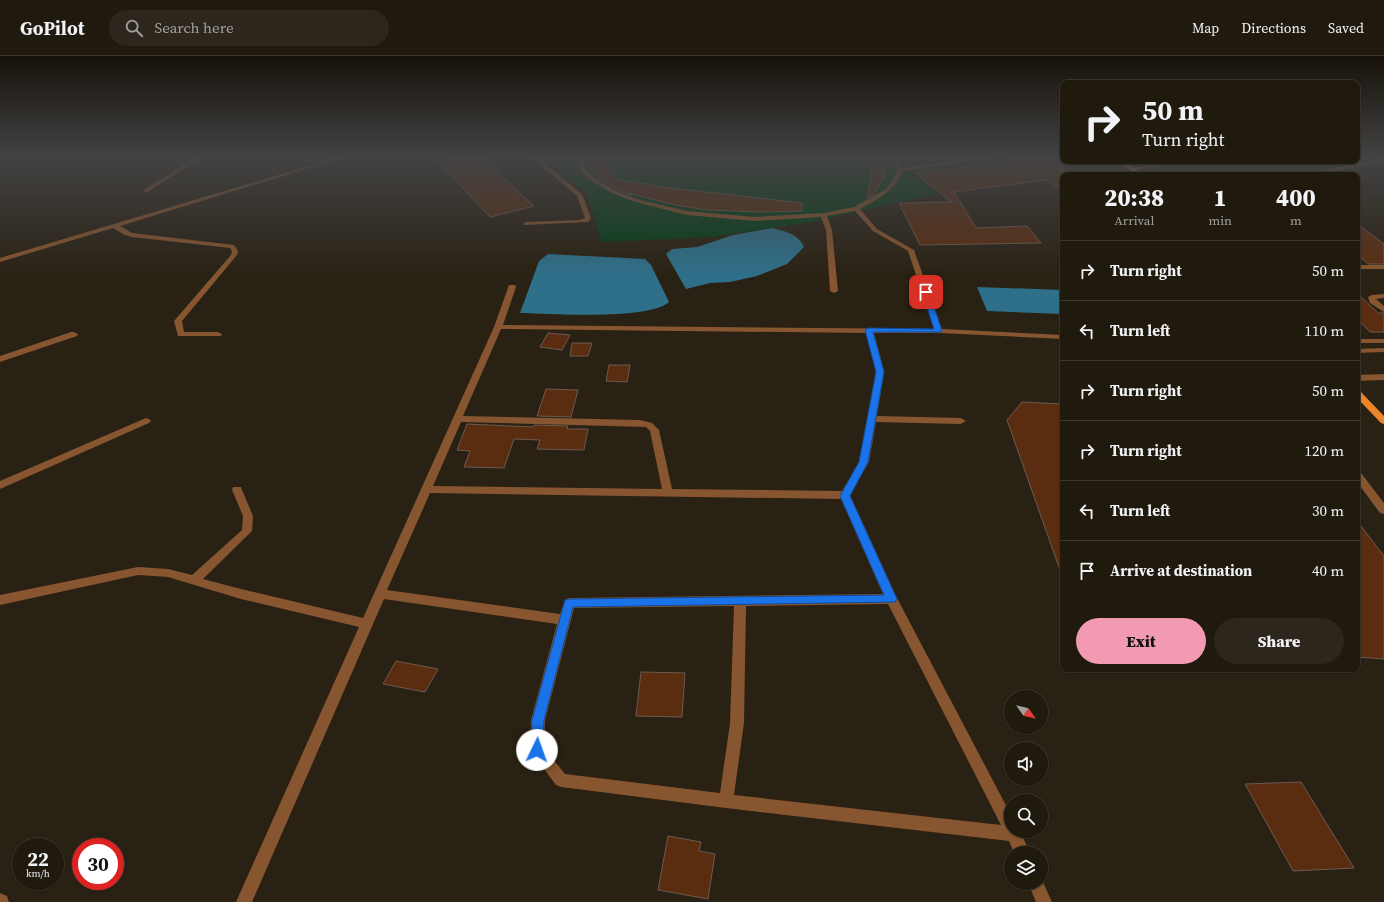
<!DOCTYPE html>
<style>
body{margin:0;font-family:"Source Serif 4",serif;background:#2c261c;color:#f1f3f6;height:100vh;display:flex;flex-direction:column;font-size:15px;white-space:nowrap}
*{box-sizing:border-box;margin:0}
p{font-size:13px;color:#a1a09e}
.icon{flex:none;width:22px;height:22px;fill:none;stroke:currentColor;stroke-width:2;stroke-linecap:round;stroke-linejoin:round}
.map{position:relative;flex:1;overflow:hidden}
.drawer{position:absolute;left:1060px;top:116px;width:300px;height:500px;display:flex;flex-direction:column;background:#1f190e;border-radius:8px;box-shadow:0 1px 3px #0004,0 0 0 1px #3c382e}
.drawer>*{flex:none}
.banner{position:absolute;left:1060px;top:24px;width:300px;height:84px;border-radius:8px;box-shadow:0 1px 3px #0004,0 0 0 1px #3c382e;background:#1f190e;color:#f1f3f6;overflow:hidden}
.needle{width:26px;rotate:124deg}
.fabs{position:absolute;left:1004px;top:634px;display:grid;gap:8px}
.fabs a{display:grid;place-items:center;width:44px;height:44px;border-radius:50%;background:#1f190e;box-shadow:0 1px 3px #0004,0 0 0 1px #3c382e;font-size:20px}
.speed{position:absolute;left:12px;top:782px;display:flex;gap:8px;font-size:20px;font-weight:700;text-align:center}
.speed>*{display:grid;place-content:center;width:52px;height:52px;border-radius:50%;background:#1f190e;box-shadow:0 1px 3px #0004,0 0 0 1px #3c382e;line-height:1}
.speed small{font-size:10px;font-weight:400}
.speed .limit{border:6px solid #d22;background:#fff;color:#111}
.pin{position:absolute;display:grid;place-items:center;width:34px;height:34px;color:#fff;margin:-17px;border-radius:8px;box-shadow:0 2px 6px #0006}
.me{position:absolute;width:44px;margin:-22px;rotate:3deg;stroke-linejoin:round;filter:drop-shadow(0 0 3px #0008)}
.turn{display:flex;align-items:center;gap:14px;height:84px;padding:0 16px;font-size:18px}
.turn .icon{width:52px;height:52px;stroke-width:2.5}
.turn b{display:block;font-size:28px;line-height:34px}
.eta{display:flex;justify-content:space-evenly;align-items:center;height:68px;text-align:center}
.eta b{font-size:24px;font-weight:800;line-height:28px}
.primary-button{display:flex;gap:8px;margin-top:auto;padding:8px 16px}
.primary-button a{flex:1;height:46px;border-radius:24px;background:#f19ab2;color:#111;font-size:16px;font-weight:800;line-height:46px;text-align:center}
.primary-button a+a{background:#2c261c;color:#f1f3f6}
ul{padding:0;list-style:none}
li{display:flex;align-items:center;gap:12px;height:60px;padding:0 16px;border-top:1px solid #3c382e}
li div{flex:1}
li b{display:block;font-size:15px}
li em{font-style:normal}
header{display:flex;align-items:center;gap:24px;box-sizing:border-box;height:56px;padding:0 20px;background:#1f190e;border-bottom:1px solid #3c382e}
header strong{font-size:19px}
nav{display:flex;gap:22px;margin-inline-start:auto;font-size:14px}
.search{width:280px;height:36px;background:#2c261c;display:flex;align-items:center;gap:10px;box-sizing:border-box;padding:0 14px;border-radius:22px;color:#a1a09e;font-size:15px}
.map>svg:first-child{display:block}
</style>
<header>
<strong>GoPilot</strong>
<div class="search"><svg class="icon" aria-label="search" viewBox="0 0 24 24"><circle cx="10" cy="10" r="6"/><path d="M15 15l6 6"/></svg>Search here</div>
<nav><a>Map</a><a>Directions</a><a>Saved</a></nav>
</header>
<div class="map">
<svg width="1384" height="846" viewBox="0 0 1384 846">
<rect width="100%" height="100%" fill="#292113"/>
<polygon fill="#053e18" points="544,102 994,102 910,116 936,138 811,166 711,181 602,186 587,138"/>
<g fill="#2e7089">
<path d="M772 172C784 175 799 178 804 191L787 208 757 220 730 226 710 227 686 233 666 198 672 193 697 191 733 179Z"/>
<path d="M548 198 645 203 651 209 669 246C651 264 548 258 520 257L539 205Z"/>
<polygon points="977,231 1063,234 1063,258 987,255"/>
</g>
<g fill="#5a2d10" stroke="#6c5a51">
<polygon points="460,102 482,102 534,150 490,161 438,106"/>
<polygon points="584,102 605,102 608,111 617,123 663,131 802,147 802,155 761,156 708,154 675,149 629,137 631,139 619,135 598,121"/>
<polygon points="874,102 884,102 884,121 874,138 867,142"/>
<polygon points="1012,102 1050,102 1063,109 1063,135 1047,124 954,136 976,172 1027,170 1041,187 920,189 899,147 951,146 915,117 1017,104"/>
<polygon points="1357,168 1384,188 1384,208 1368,208 1357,198"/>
<polygon points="1357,237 1378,257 1384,257 1384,276 1370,276 1357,263"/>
<polygon points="548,277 570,279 562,294 540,291"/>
<polygon points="572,287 592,287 588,300 570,300"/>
<polygon points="609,309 630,309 627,326 606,325"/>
<polygon points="546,333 578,334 571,361 537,360"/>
<polygon points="1022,346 1063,348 1063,517 1061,517 1007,364"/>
<polygon points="467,368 533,371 534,369 568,370 567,373 588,373 584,394 537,393 540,384 514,383 504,412 464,411 470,395 457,394"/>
<polygon points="1357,465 1384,500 1384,603 1357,601"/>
<polygon points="396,605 438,613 425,636 383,628"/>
<polygon points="641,616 685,617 682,661 636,660"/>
<polygon points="1301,726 1354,812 1293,815 1245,728"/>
<polygon points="668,780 701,786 699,795 715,798 708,843 658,834"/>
</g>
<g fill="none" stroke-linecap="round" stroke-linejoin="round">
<g fill="#87552f" fill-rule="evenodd">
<polygon points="195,102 201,102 147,136 142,135"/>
<polygon points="335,102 342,102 120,170 132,177 234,189 238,195 237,199 182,265 184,276 218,276 222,278 221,280 178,280 174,265 231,199 232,195 230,192 132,181 125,179 113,172 0,206 0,202"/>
<polygon points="532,102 538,102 582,138 591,162 588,166 524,169 523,168 526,166 580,164 585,162 577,140"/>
<path d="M577 102H582L586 114 593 121 618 136 640 144 687 155 755 161 823 157 854 151 886 133 893 124 898 114 890 102H895L902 112 972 102H983L980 104 903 115C894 136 879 142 860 153L877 173 914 194 942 273 1063 279V283L939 277H874L884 315 877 360 961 362 966 365 961 368 876 366 869 406 850 439 897 542 1011 759V775H1020L1030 797H1014L1009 785 726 752 561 731 556 729 530 694 531 664 557 568 384 543 252 846H236L359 571 241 543 168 521 138 519 0 549V539L138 511 168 513 192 519 242 474 243 460 232 434 233 431H241L242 434 253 460 252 475 203 523 241 533 363 562 494 271 509 229H515L516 231 503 269 934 273 908 195 873 175 855 155 827 160 832 174 838 235 834 237 830 235 826 174 821 161 755 165 687 159 636 146 614 138 589 123 581 116ZM501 273 866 277 876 315 859 406 842 435 672 433 659 374 652 367 640 364 463 360ZM461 366 646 371 650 375 662 433 433 430ZM430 437 841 443 883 538 569 542 565 544 560 558 387 534ZM888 548 1001 769 734 739 744 667 746 550ZM734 550 730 667 720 737 565 718 544 692 545 664 574 552Z"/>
<polygon points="1384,102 1384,106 1314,119 1302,119"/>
<polygon points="1171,105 1184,105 1132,115 1129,113"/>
<rect x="1357" y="209" width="27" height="4"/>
<polygon points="1384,238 1384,242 1376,243 1384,250 1384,256 1370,247 1368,241 1372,239"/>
<polygon points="71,276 74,276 78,278 77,280 0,306 0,300"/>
<rect x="1357" y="283" width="27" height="4"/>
<polygon points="1384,292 1384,296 1357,297 1357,293"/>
<polygon points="1384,318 1384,324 1357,325 1357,319"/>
<polygon points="146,362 149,363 151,365 149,367 0,433 0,425"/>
<polygon points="1357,416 1361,417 1384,447 1384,458 1380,457 1357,426"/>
<polygon points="1041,821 1041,822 1052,846 1036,846 1028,827 1041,827"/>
<polygon points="0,837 7,840 9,846 0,846"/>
</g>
<g fill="#ec8429" fill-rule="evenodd">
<polygon points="1116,105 1123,105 1145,119 1138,119"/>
<polygon points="1357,334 1360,335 1384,360 1384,368 1381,367 1357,342"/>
</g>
</g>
<linearGradient id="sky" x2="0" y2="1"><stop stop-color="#17120a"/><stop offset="0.46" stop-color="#434344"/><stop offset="1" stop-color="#434344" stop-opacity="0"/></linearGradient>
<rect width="1384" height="220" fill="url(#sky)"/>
<polygon fill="#1a73e8" stroke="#114b97" points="923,234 929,236 942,275 941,276 873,276 884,316 868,406 850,440 897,543 895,546 573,551 544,664 543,694 541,698 537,700 532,698 531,694 532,664 565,544 569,543 884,539 840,440 859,406 876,316 865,274 868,272 934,273 922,236"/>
</svg>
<div class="fabs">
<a><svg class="needle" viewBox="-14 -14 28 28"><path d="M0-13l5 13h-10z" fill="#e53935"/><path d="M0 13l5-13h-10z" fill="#a1a09e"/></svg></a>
<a><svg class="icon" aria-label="sound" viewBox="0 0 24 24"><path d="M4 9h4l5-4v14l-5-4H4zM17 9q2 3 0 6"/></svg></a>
<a><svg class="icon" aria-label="search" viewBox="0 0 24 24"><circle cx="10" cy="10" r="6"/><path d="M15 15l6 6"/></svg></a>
<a><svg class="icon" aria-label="layers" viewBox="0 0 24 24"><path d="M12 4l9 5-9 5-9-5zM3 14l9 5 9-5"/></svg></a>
</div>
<div class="speed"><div>22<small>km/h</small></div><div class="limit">30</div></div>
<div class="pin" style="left:926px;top:236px;background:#d93025"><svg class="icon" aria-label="arrive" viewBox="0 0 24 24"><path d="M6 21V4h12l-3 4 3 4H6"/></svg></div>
<svg class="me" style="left:537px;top:694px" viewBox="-20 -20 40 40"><circle r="19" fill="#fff"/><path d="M0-13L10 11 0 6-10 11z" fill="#1a73e8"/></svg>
<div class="banner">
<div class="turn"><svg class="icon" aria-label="right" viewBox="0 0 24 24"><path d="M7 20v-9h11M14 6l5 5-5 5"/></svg><div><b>50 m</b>Turn right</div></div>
</div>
<section class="drawer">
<div class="eta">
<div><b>20:38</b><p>Arrival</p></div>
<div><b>1</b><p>min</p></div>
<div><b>400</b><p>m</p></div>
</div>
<ul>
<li><svg class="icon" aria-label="right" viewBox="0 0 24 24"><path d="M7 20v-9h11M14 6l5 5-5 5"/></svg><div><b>Turn right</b></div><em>50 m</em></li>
<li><svg class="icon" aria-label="left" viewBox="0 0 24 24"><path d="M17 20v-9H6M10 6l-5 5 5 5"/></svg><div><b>Turn left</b></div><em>110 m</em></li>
<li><svg class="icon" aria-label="right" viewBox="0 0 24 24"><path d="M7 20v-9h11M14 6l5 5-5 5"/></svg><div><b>Turn right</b></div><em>50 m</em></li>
<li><svg class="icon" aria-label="right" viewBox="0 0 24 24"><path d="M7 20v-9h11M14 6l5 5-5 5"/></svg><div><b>Turn right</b></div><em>120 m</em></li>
<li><svg class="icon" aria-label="left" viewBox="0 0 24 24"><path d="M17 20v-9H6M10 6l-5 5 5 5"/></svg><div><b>Turn left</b></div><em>30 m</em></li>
<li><svg class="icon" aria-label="arrive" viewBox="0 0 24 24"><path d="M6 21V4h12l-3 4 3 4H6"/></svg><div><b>Arrive at destination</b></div><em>40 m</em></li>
</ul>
<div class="primary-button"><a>Exit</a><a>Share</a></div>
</section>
</div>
